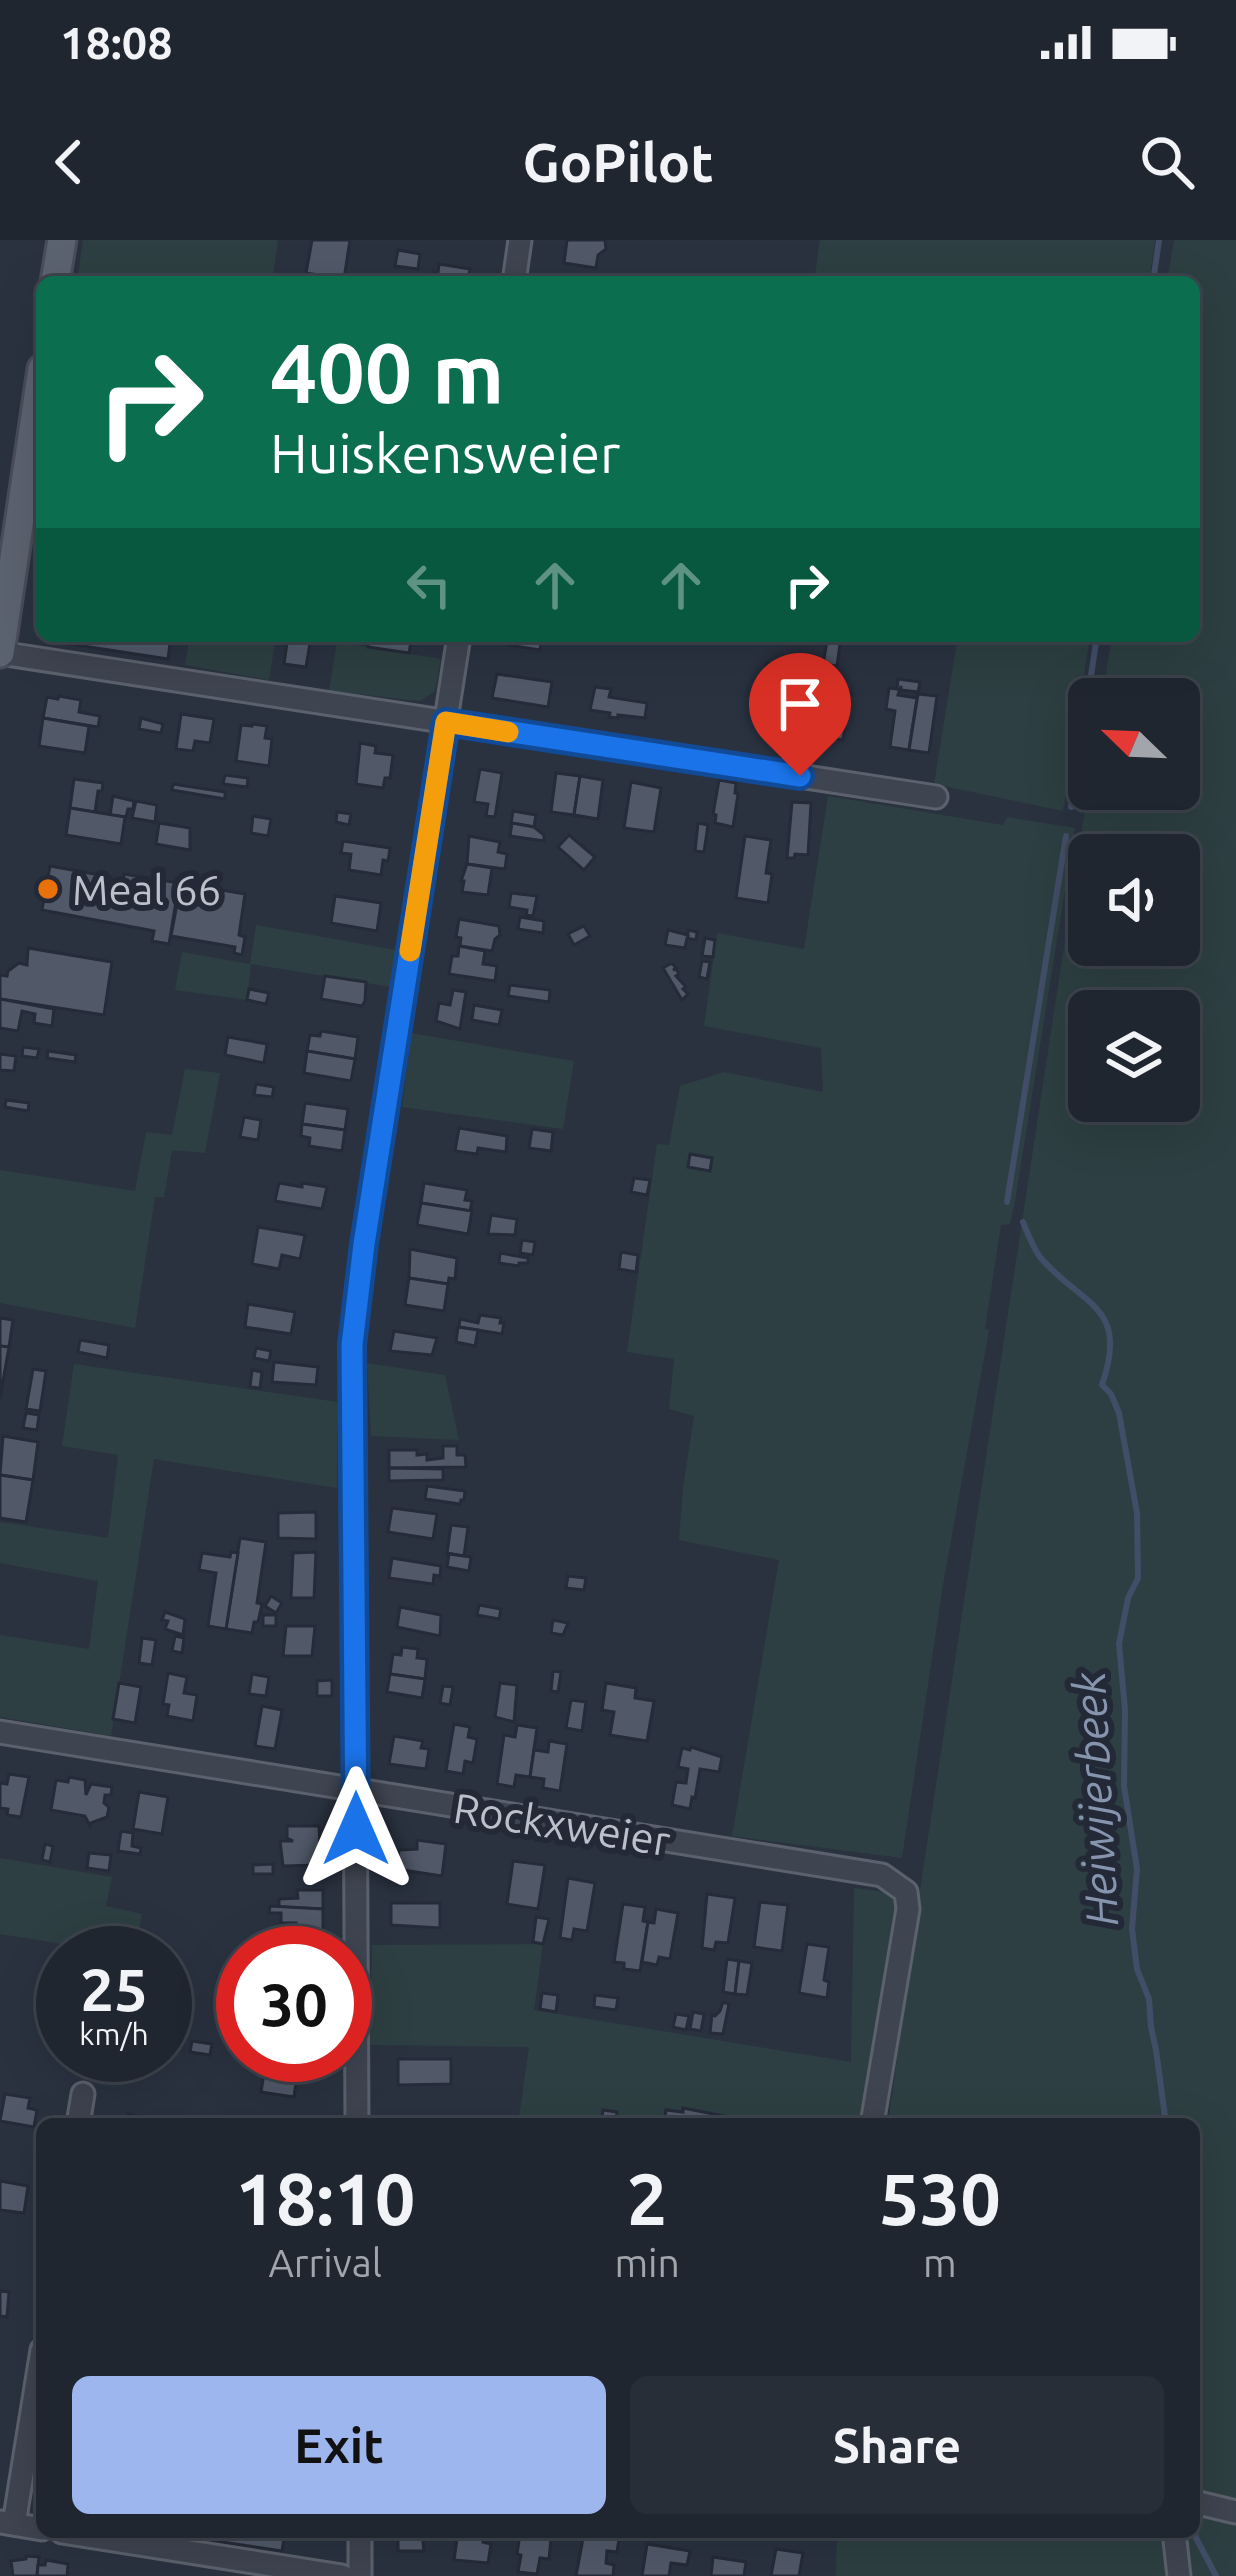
<!DOCTYPE html>
<style>
body{margin:0;font-family:Ubuntu,sans-serif;background:#282e38;color:#f1f3f6;height:100vh;display:flex;flex-direction:column;font-size:45px;white-space:nowrap}
*{box-sizing:border-box;margin:0}
p{font-size:39px;color:#a2a5ab}
.icon{flex:none;width:66px;height:66px;fill:none;stroke:currentColor;stroke-width:2;stroke-linecap:round;stroke-linejoin:round}
.map{position:relative;flex:1;overflow:hidden}
.sheet{position:absolute;left:36px;top:1878px;width:1164px;height:420px;display:flex;flex-direction:column;background:#202630;border-radius:18px;box-shadow:0 12px 48px #0002,0 0 0 3px #3d434c}
.sheet>*{flex:none}
.top-card{position:absolute;left:36px;top:36px;width:1164px;height:366px;border-radius:18px;box-shadow:0 12px 48px #0002,0 0 0 3px #3d434c;background:#0b6e4f;color:#fff;overflow:hidden}
.needle{width:78px;rotate:293deg}
.controls{position:absolute;left:1068px;top:438px;display:grid;gap:24px}
.controls a{display:grid;place-items:center;width:132px;height:132px;border-radius:18px;background:#202630;box-shadow:0 12px 48px #0002,0 0 0 3px #3d434c;font-size:60px}
.speed{position:absolute;left:36px;top:1686px;display:flex;gap:24px;font-size:60px;font-weight:700;text-align:center}
.speed>*{display:grid;place-content:center;width:156px;height:156px;border-radius:50%;background:#202630;box-shadow:0 12px 48px #0002,0 0 0 3px #3d434c;line-height:1}
.speed small{font-size:30px;font-weight:400}
.speed .limit{border:18px solid #d22;background:#fff;color:#111}
.pin{position:absolute;display:grid;place-items:center;width:102px;height:102px;color:#fff;margin:-123px -51px;border-radius:50% 50% 50% 0;rotate:-45deg;box-shadow:0 0 12px #0007}
.pin .icon{rotate:45deg}
.me{position:absolute;width:132px;margin:-66px;rotate:0deg;stroke-linejoin:round;filter:drop-shadow(0 0 9px #0008)}
.turn{display:flex;align-items:center;gap:42px;height:252px;padding:0 36px;font-size:54px}
.turn .icon{width:156px;height:156px;stroke-width:2.5}
.turn b{display:block;font-size:84px;line-height:102px}
.lanes{display:flex;align-items:center;height:114px;padding:0 36px;background:#0003;justify-content:center;gap:60px;direction:ltr}
.lanes .off{opacity:.35}
.eta{display:flex;justify-content:space-evenly;align-items:center;height:204px;text-align:center}
.eta b{font-size:72px;font-weight:700;line-height:84px}
.action{display:flex;gap:24px;margin-top:auto;padding:24px 36px}
.action a{flex:1;height:138px;border-radius:18px;background:#9db6ed;color:#111;font-size:48px;font-weight:700;line-height:138px;text-align:center}
.action a+a{background:#282e38;color:#f1f3f6}
.status{display:flex;justify-content:space-between;align-items:center;height:84px;padding:0 60px;background:#202630;direction:ltr}
.status svg{height:33px;fill:currentColor}
header{display:flex;justify-content:space-between;align-items:center;height:156px;padding:0 36px;background:#202630;font-size:54px;font-weight:700}
.map>svg:first-child{display:block}
</style>
<div class="status"><b>18:08</b><svg viewBox="0 0 49 12"><path d="M0 12V9h3v3zM5 12V6h3v6zM10 12V3h3v9zM15 12V0h3v12zM26 1h20v11H26zM47 4h2v5h-2z"/></svg></div>
<header><svg class="icon" aria-label="back" viewBox="0 0 24 24"><path d="M15 5l-7 7 7 7"/></svg>GoPilot<svg class="icon" aria-label="search" viewBox="0 0 24 24"><circle cx="10" cy="10" r="6"/><path d="M15 15l6 6"/></svg></header>
<div class="map">
<svg width="1236" height="2336" viewBox="0 0 1236 2336">
<rect width="100%" height="100%" fill="#2a3240"/>
<g fill="#2d3f42" fill-rule="evenodd">
<polygon points="83,0 278,0 272,42 77,42"/>
<polygon points="820,0 1155,0 1149,42 814,42"/>
<path d="M1174 0H1236V2260L1194 2250V1884H888L923 1630 1089 543V549H1179V459H1102L1112 396H1194V42H1167ZM1089 615H1179V705H1089ZM1089 771H1179V861H1089Z"/>
<polygon points="190,396 276,396 269,440 185,425"/>
<polygon points="958,396 1090,396 1063,571 934,544"/>
<polygon points="337,402 441,419 435,451 420,461 329,451"/>
<polygon points="828,556 1003,585 1007,577 1075,588 1015,961 1010,984 1001,985 985,1089 989,1090 943,1345 902,1618 732,1596 779,1320 679,1300 683,1248 694,1176 669,1169 674,1119 627,1112 657,904 669,905 680,846 724,832 823,852 821,808 704,786 717,693 804,709"/>
<polygon points="256,685 396,710 391,747 251,724 247,760 175,750 182,712 250,724"/>
<polygon points="411,793 574,821 563,889 402,867"/>
<polygon points="185,829 220,833 205,913 172,910 164,957 155,957 135,1088 0,1063 0,930 135,951 146,892 172,895"/>
<polygon points="367,1123 445,1135 459,1200 371,1196"/>
<polygon points="74,1124 338,1162 337,1248 154,1219 111,1496 0,1477 0,1395 89,1409 98,1341 0,1323 0,1282 108,1298 118,1215 62,1206"/>
<polygon points="0,1618 112,1637 106,1666 142,1674 135,1713 99,1713 99,1710 0,1694"/>
<polygon points="854,1648 896,1653 901,1670 860,1884 518,1884 529,1807 370,1805 372,1705 543,1704 534,1770 851,1822"/>
<polygon points="1203,2273 1236,2281 1236,2336 1185,2336 1179,2292 1194,2292 1194,2274"/>
<polygon points="837,2292 1161,2292 1167,2336 836,2336"/>
</g>
<g fill="none" stroke-linecap="round" stroke-linejoin="round">
<g stroke="#424e67" stroke-width="6">
<polyline points="1153,42 1159,0"/>
<polyline points="1071,567 1097,396"/>
<polyline points="1007,962 1066,596"/>
<path d="M1023 982C1028 994 1032 1006 1040 1017 1081 1066 1130 1064 1102 1145L1111 1154 1119 1173 1137 1273 1138 1338 1128 1358 1119 1404 1125 1469 1124 1546 1137 1629 1132 1689 1137 1729 1149 1759 1151 1787 1156 1810 1166 1884"/>
<polyline points="1193,2292 1216,2336"/>
</g>
</g>
<g fill="#515969" stroke="#252b38" stroke-width="3" fill-rule="evenodd">
<polygon points="312,0 350,0 344,39 306,33"/>
<polygon points="567,0 605,0 606,9 598,15 596,28 564,23"/>
<polygon points="398,10 420,14 418,29 395,26"/>
<polygon points="439,24 470,29 469,34 473,35 472,42 431,42 433,32 438,33"/>
<polygon points="45,396 171,396 168,419 44,400"/>
<polygon points="288,396 311,397 306,427 284,424"/>
<polygon points="369,396 412,396 409,413 368,407"/>
<polygon points="510,396 542,396 540,410 508,405"/>
<polygon points="828,396 841,396 837,426 823,424"/>
<polygon points="767,423 807,430 801,469 760,462"/>
<polygon points="497,434 552,442 548,467 492,458"/>
<polygon points="898,439 920,442 918,452 901,450 901,446 898,455 917,458 909,510 890,507 895,471 886,469 889,448 897,449"/>
<polygon points="595,447 611,449 609,457 647,463 645,478 618,475 618,478 609,477 610,473 590,470"/>
<polygon points="841,451 850,453 843,500 822,497 827,466 839,468"/>
<polygon points="918,454 937,456 929,513 909,510"/>
<polygon points="59,456 81,460 79,472 100,476 98,487 43,478 47,457 58,459"/>
<polygon points="181,474 214,479 210,503 195,501 193,511 176,509"/>
<polygon points="43,478 89,486 85,513 39,506"/>
<polygon points="141,478 163,484 161,493 139,489"/>
<polygon points="252,484 267,486 265,498 272,499 269,526 236,521 241,485 252,486"/>
<polygon points="360,503 376,506 375,513 393,515 390,538 385,538 383,548 356,544"/>
<polygon points="480,529 502,533 495,577 486,576 488,564 474,562"/>
<polygon points="556,533 580,536 574,575 551,572"/>
<polygon points="225,535 248,538 247,547 223,544"/>
<polygon points="580,536 603,540 598,579 574,575"/>
<polygon points="74,539 103,543 102,551 98,551 95,572 70,568"/>
<polygon points="719,540 736,543 735,553 738,554 733,587 715,583 716,575 713,574"/>
<polygon points="631,542 661,548 654,592 624,588"/>
<polygon points="173,544 225,552 225,559 172,550"/>
<polygon points="113,556 134,561 133,569 128,569 126,577 110,575"/>
<polygon points="136,561 157,565 155,582 132,578"/>
<polygon points="792,562 811,563 808,615 795,614 794,618 787,618"/>
<polygon points="70,568 125,577 121,604 66,595"/>
<polygon points="513,571 536,575 534,587 511,583"/>
<polygon points="337,572 351,574 349,585 336,582"/>
<polygon points="253,576 271,579 268,596 251,593"/>
<polygon points="159,583 190,588 190,610 156,604"/>
<polygon points="512,583 534,587 544,595 544,601 510,596"/>
<polygon points="698,583 708,585 704,612 695,611"/>
<polygon points="569,595 595,617 584,630 558,607"/>
<polygon points="469,596 500,602 498,612 507,614 505,629 467,624"/>
<polygon points="745,596 771,600 766,633 772,634 768,663 736,658"/>
<polygon points="343,601 390,608 388,621 383,620 381,635 349,630 351,614 341,613"/>
<polygon points="467,624 492,628 488,655 462,652 464,641 461,641"/>
<polygon points="50,626 111,637 111,658 120,660 124,634 179,643 169,704 152,701 154,691 42,670"/>
<polygon points="181,643 245,654 239,695 245,697 242,715 234,713 235,707 171,696"/>
<polygon points="511,653 537,656 533,676 526,675 527,670 509,667"/>
<polygon points="335,656 381,663 377,691 331,683"/>
<polygon points="520,677 544,681 543,693 518,689"/>
<polygon points="459,679 499,686 500,695 495,699 492,711 460,706 461,698 456,697"/>
<polygon points="584,686 590,696 574,705 568,694"/>
<polygon points="668,690 688,695 688,690 697,692 696,700 687,698 685,708 665,705"/>
<polygon points="705,698 715,700 713,717 702,716"/>
<polygon points="459,706 485,711 483,724 497,726 495,741 449,734 452,716 458,716"/>
<polygon points="28,708 112,722 104,775 0,759 0,735 7,736 8,731 19,723 27,725"/>
<polygon points="702,721 710,722 707,739 699,737"/>
<polygon points="670,724 673,724 676,728 673,730 676,729 679,734 676,736 686,747 683,749 688,754 682,760 663,728"/>
<polygon points="325,736 366,742 365,761 362,766 321,759"/>
<polygon points="510,745 550,750 549,762 508,756"/>
<polygon points="249,749 269,753 266,764 247,760"/>
<polygon points="453,750 466,752 460,789 436,781 439,763 450,765"/>
<polygon points="0,759 54,769 52,786 34,783 35,774 22,771 18,791 0,788"/>
<polygon points="474,765 502,770 499,785 472,780"/>
<polygon points="321,791 358,797 355,819 307,811 310,795 320,796"/>
<polygon points="228,797 267,804 264,823 225,815"/>
<polygon points="23,807 39,809 37,818 22,816"/>
<polygon points="48,811 76,815 75,822 47,818"/>
<polygon points="307,811 355,819 351,841 304,833"/>
<polygon points="0,814 16,816 14,831 0,830"/>
<polygon points="256,844 274,847 272,857 254,855"/>
<polygon points="6,860 29,863 28,871 5,867"/>
<polygon points="305,863 348,869 345,890 302,884"/>
<polygon points="244,877 261,880 258,900 240,897"/>
<polygon points="302,884 345,890 342,911 309,906 310,898 301,896"/>
<polygon points="459,888 507,896 506,912 478,908 477,914 455,911"/>
<polygon points="532,889 553,892 551,911 529,908"/>
<polygon points="690,914 712,918 710,931 688,927"/>
<polygon points="634,938 650,940 647,955 631,952"/>
<polygon points="279,943 302,947 302,943 327,947 322,969 275,961"/>
<polygon points="424,943 467,950 465,960 472,961 470,971 421,963"/>
<polygon points="421,963 472,971 468,994 417,985"/>
<polygon points="491,975 517,979 515,995 488,994"/>
<polygon points="258,987 305,995 300,1019 282,1015 279,1029 252,1024"/>
<polygon points="522,1000 535,1002 533,1015 520,1013"/>
<polygon points="410,1009 457,1018 455,1039 449,1038 448,1044 409,1038"/>
<polygon points="621,1012 638,1015 636,1032 619,1029"/>
<polygon points="500,1013 528,1018 528,1023 519,1023 519,1026 499,1023"/>
<polygon points="409,1038 448,1044 444,1071 405,1065"/>
<polygon points="248,1064 295,1072 291,1094 245,1087"/>
<polygon points="480,1075 501,1078 500,1083 504,1083 502,1094 459,1087 460,1079 478,1083"/>
<polygon points="0,1078 13,1080 9,1107 0,1106"/>
<polygon points="458,1087 478,1090 475,1106 456,1102"/>
<polygon points="394,1091 437,1098 432,1115 390,1111"/>
<polygon points="80,1100 109,1105 107,1118 78,1112"/>
<polygon points="0,1106 9,1107 0,1158"/>
<polygon points="256,1108 271,1111 269,1121 254,1118"/>
<polygon points="274,1122 318,1127 316,1145 272,1142"/>
<polygon points="33,1129 46,1131 40,1171 26,1169"/>
<polygon points="252,1130 262,1132 260,1148 250,1147"/>
<polygon points="26,1173 39,1175 37,1190 23,1188"/>
<polygon points="3,1196 38,1202 33,1240 0,1235"/>
<polygon points="443,1206 457,1206 457,1215 465,1215 466,1227 389,1228 389,1210 417,1210 417,1215 427,1214 427,1220 443,1218"/>
<polygon points="389,1228 443,1229 443,1240 389,1241"/>
<polygon points="0,1235 33,1240 26,1282 0,1278"/>
<polygon points="427,1246 465,1251 464,1260 461,1260 460,1264 425,1259"/>
<polygon points="392,1268 437,1274 433,1299 388,1292"/>
<polygon points="316,1272 316,1299 278,1298 278,1273"/>
<polygon points="451,1285 468,1287 464,1316 447,1313"/>
<polygon points="240,1298 266,1302 257,1363 262,1364 258,1382 254,1382 252,1393 226,1389"/>
<polygon points="231,1312 238,1313 226,1389 208,1386 216,1333 199,1330 202,1313 230,1317"/>
<polygon points="316,1312 314,1358 291,1358 293,1313"/>
<polygon points="449,1314 471,1317 469,1331 447,1327"/>
<polygon points="392,1318 441,1326 440,1336 434,1335 433,1344 389,1338"/>
<polygon points="568,1336 586,1338 584,1350 566,1348"/>
<polygon points="271,1356 282,1363 276,1373 265,1366"/>
<polygon points="479,1365 501,1369 499,1379 477,1375"/>
<polygon points="400,1367 441,1375 440,1396 397,1387"/>
<polygon points="165,1372 185,1379 183,1395 165,1389 168,1381 162,1380"/>
<rect x="263" y="1375" width="13" height="11"/>
<polygon points="553,1380 568,1383 563,1395 551,1393"/>
<polygon points="286,1386 315,1386 312,1416 283,1416"/>
<polygon points="175,1396 184,1398 182,1413 172,1411"/>
<polygon points="142,1398 156,1400 152,1425 139,1423"/>
<polygon points="402,1407 418,1409 417,1418 427,1419 425,1439 390,1434 393,1414 401,1415"/>
<polygon points="553,1431 561,1432 558,1452 551,1451"/>
<polygon points="168,1433 187,1437 184,1453 197,1455 193,1481 167,1476 169,1465 163,1464"/>
<polygon points="252,1434 269,1437 266,1456 249,1454"/>
<polygon points="390,1434 425,1439 422,1458 387,1452"/>
<polygon points="332,1440 332,1456 317,1456 317,1441"/>
<polygon points="119,1443 141,1447 135,1483 113,1479"/>
<polygon points="500,1443 517,1445 514,1482 495,1477"/>
<path d="M606 1443 636 1448 635 1458 654 1461 647 1501 610 1495 614 1472 602 1470ZM624 1472 640 1474 639 1483 623 1481Z"/>
<polygon points="606,1443 636,1448 635,1458 654,1461 647,1501 610,1495 614,1472 602,1470"/>
<polygon points="443,1446 453,1447 450,1465 440,1463"/>
<polygon points="571,1460 586,1462 582,1491 566,1488"/>
<polygon points="262,1466 282,1470 275,1509 255,1506"/>
<polygon points="454,1484 470,1487 468,1497 477,1499 473,1523 465,1521 463,1534 446,1531"/>
<polygon points="517,1485 537,1488 530,1537 516,1535 514,1547 497,1544 504,1495 515,1497"/>
<polygon points="394,1496 423,1501 421,1508 429,1509 426,1529 389,1524"/>
<polygon points="549,1501 567,1504 560,1551 543,1548 544,1539 530,1537 534,1510 548,1512"/>
<polygon points="691,1507 722,1517 719,1532 700,1529 695,1558 692,1557 690,1569 672,1565 676,1542 686,1543 688,1529 678,1527 682,1508 690,1510"/>
<polygon points="9,1534 29,1537 21,1577 7,1575 8,1569 0,1568 0,1543 7,1544"/>
<polygon points="69,1537 85,1540 86,1555 91,1544 112,1547 111,1555 105,1555 104,1563 109,1567 107,1577 91,1583 90,1586 85,1576 51,1570 56,1540 68,1542"/>
<polygon points="139,1552 168,1557 162,1594 133,1589"/>
<polygon points="287,1586 319,1586 321,1625 283,1626 280,1601 293,1601 287,1598"/>
<polygon points="121,1591 133,1593 132,1606 141,1608 140,1614 118,1611"/>
<polygon points="417,1600 446,1604 442,1636 396,1629 399,1610 417,1609"/>
<polygon points="45,1604 53,1606 50,1622 42,1620"/>
<polygon points="89,1613 111,1615 109,1631 87,1628"/>
<polygon points="513,1621 545,1625 538,1669 507,1664"/>
<polygon points="273,1624 273,1634 253,1634 253,1625"/>
<polygon points="568,1638 595,1643 587,1691 574,1689 572,1700 560,1698"/>
<polygon points="297,1650 323,1650 323,1669 279,1667 279,1659 298,1658"/>
<polygon points="707,1654 735,1658 728,1703 716,1702 714,1710 702,1708"/>
<polygon points="760,1662 788,1665 782,1711 754,1707"/>
<polygon points="391,1663 440,1663 440,1688 391,1685"/>
<polygon points="623,1664 645,1667 643,1681 648,1682 640,1731 624,1729 624,1723 614,1722"/>
<polygon points="270,1666 323,1669 323,1701 301,1702 301,1694 296,1694 296,1683 281,1683 281,1673 269,1673"/>
<polygon points="656,1669 678,1673 670,1719 659,1717 657,1725 642,1722 648,1682 654,1683"/>
<polygon points="536,1677 549,1679 543,1704 533,1702"/>
<polygon points="270,1695 301,1702 323,1701 323,1713 268,1713"/>
<polygon points="807,1704 829,1707 824,1740 829,1742 827,1758 799,1753"/>
<polygon points="727,1719 739,1721 735,1754 723,1752"/>
<polygon points="739,1721 752,1723 747,1755 735,1754"/>
<polygon points="229,1731 243,1733 243,1746 217,1745 218,1736 223,1736"/>
<polygon points="542,1753 558,1755 556,1772 540,1769"/>
<polygon points="595,1755 618,1758 616,1770 594,1767"/>
<polygon points="723,1762 729,1764 723,1794 710,1793 712,1774 715,1776 720,1771"/>
<polygon points="693,1772 704,1774 701,1791 690,1789"/>
<polygon points="676,1774 689,1776 686,1790 673,1787"/>
<polygon points="192,1801 212,1804 210,1815 190,1812"/>
<polygon points="259,1815 304,1821 302,1835 297,1835 294,1857 261,1852 265,1827 258,1826"/>
<polygon points="398,1819 451,1819 451,1844 398,1845"/>
<polygon points="5,1854 30,1858 28,1868 37,1870 34,1887 0,1881"/>
<polygon points="683,1868 749,1881 749,1884 664,1884 666,1870 683,1872"/>
<polygon points="603,1870 617,1872 615,1884 601,1884"/>
<polygon points="128,1874 154,1879 154,1884 121,1884 121,1879 127,1879"/>
<polygon points="396,1877 423,1877 423,1881 440,1881 440,1884 396,1884"/>
<polygon points="0,1941 28,1946 24,1973 0,1970"/>
<polygon points="0,2051 9,2052 7,2077 0,2076"/>
<polygon points="190,2292 285,2292 282,2311 189,2297"/>
<polygon points="398,2292 422,2292 424,2311 398,2311"/>
<polygon points="458,2292 484,2292 483,2302 491,2304 488,2323 454,2320"/>
<polygon points="526,2292 544,2292 543,2298 551,2299 549,2319 540,2318 537,2334 518,2332 521,2315 517,2314 520,2294 525,2295"/>
<polygon points="584,2293 619,2299 617,2312 607,2311 606,2323 614,2325 613,2336 576,2336"/>
<polygon points="647,2304 690,2311 687,2325 671,2323 669,2336 642,2336"/>
<polygon points="776,2309 803,2313 799,2336 771,2336"/>
<polygon points="26,2316 39,2317 37,2336 13,2336 11,2321 26,2319"/>
<polygon points="713,2317 746,2322 744,2336 711,2336"/>
<polygon points="46,2320 68,2324 67,2336 37,2336 38,2325 45,2325"/>
</g>
<g fill="none" stroke-linecap="round" stroke-linejoin="round">
<defs>
<g id="minor">
<polyline points="514,42 520,0"/>
<polyline points="0,413 936,557"/>
<polyline points="0,1492 882,1635 906,1652 908,1669 872,1884"/>
<polyline points="78,1884 83,1854"/>
<polyline points="357,1884 353,1105 358,1045 459,396"/>
<polyline points="1194,2262 1236,2272"/>
<polyline points="1,2282 42,2289"/>
<polyline points="14,2284 42,2110"/>
<polyline points="62,2292 342,2336"/>
<polyline points="360,2292 360,2336"/>
<polyline points="1174,2292 1179,2336"/>
</g>
<g id="major">
<polyline points="55,42 62,0"/>
<polyline points="0,413 42,129"/>
</g>
</defs>
<use href="#minor" stroke="#5c626d" stroke-width="27"/>
<use href="#major" stroke="#484d59" stroke-width="33"/>
<use href="#minor" stroke="#3e4450" stroke-width="21"/>
<use href="#major" stroke="#5c6370" stroke-width="27"/>
</g>
<g fill="none" stroke-linecap="round" stroke-linejoin="round">
<defs>
<polyline id="route" points="356,1589 352,1105 364,1004 446,482 800,536"/>
</defs>
<use href="#route" stroke="#114b97" stroke-width="30"/>
<use href="#route" stroke="#1a73e8" stroke-width="21"/>
<polyline stroke="#f59e0b" stroke-width="21" points="410,711 446,482 508,492"/>
</g>
<circle fill="#e8710a" stroke="#232936" stroke-width="4.5" cx="48" cy="649" r="12"/>
<g text-anchor="middle" dominant-baseline="central" stroke-width="12" stroke-linejoin="round" paint-order="stroke">
<g font-size="42" fill="#bbc0ca" stroke="#232936" text-anchor="start">
<text x="72" y="649">Meal 66</text>
</g>
<g font-size="42" fill="#bbc0ca" stroke="#232936">
<text transform="translate(562 1584) rotate(9)">Rockxweier</text>
</g>
<g font-size="45" font-style="italic" fill="#8694ae" stroke="#232936">
<text transform="translate(1095 1559) rotate(-93)">Heiwijerbeek</text>
</g>
</g>
</svg>
<div class="controls">
<a><svg class="needle" viewBox="-14 -14 28 28"><path d="M0-13l5 13h-10z" fill="#e53935"/><path d="M0 13l5-13h-10z" fill="#a2a5ab"/></svg></a>
<a><svg class="icon" aria-label="sound" viewBox="0 0 24 24"><path d="M4 9h4l5-4v14l-5-4H4zM17 9q2 3 0 6"/></svg></a>
<a><svg class="icon" aria-label="layers" viewBox="0 0 24 24"><path d="M12 4l9 5-9 5-9-5zM3 14l9 5 9-5"/></svg></a>
</div>
<div class="speed"><div>25<small>km/h</small></div><div class="limit">30</div></div>
<div class="pin" style="left:800px;top:536px;background:#d93025"><svg class="icon" aria-label="arrive" viewBox="0 0 24 24"><path d="M6 21V4h12l-3 4 3 4H6"/></svg></div>
<svg class="me" style="left:356px;top:1589px" viewBox="-20 -20 40 40"><path d="M0-17L14 15 0 8-14 15z" fill="#1a73e8" stroke="#fff" stroke-width="4"/></svg>
<div class="top-card">
<div class="turn"><svg class="icon" aria-label="right" viewBox="0 0 24 24"><path d="M7 20v-9h11M14 6l5 5-5 5"/></svg><div><b>400 m</b>Huiskensweier</div></div>
<div class="lanes"><svg class="icon off" aria-label="left" viewBox="0 0 24 24"><path d="M17 20v-9H6M10 6l-5 5 5 5"/></svg><svg class="icon off" aria-label="ahead" viewBox="0 0 24 24"><path d="M12 20V5M6 11l6-6 6 6"/></svg><svg class="icon off" aria-label="ahead" viewBox="0 0 24 24"><path d="M12 20V5M6 11l6-6 6 6"/></svg><svg class="icon" aria-label="right" viewBox="0 0 24 24"><path d="M7 20v-9h11M14 6l5 5-5 5"/></svg></div>
</div>
<section class="sheet">
<div class="eta">
<div><b>18:10</b><p>Arrival</p></div>
<div><b>2</b><p>min</p></div>
<div><b>530</b><p>m</p></div>
</div>
<div class="action"><a>Exit</a><a>Share</a></div>
</section>
</div>
